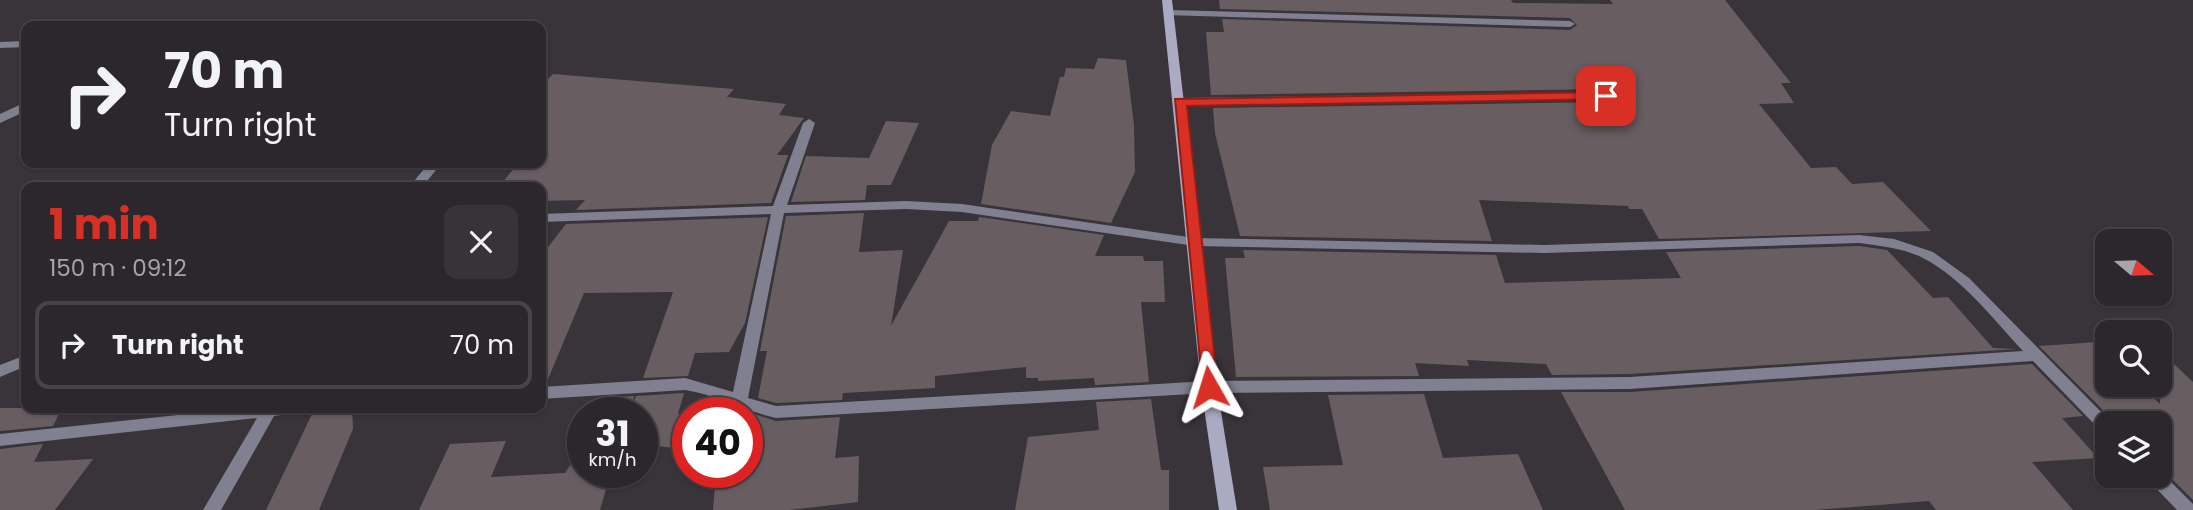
<!DOCTYPE html>
<meta charset="utf-8">
<style>
body{margin:0;font-family:Poppins,sans-serif;background:#373338;color:#f1f3f6;height:100vh;display:flex;flex-direction:column;font-size:26px;white-space:nowrap}
*{box-sizing:border-box;margin:0}
p{font-size:23px;color:#a6a5a9}
.icon{flex:none;width:38px;height:38px;fill:none;stroke:currentColor;stroke-width:2;stroke-linecap:round;stroke-linejoin:round}
.map{position:relative;flex:1;overflow:hidden}
.sheet{position:absolute;left:21px;top:182px;width:525px;height:231px;display:flex;flex-direction:column;background:#2b272c;border-radius:14px;box-shadow:0 2px 5px #0004,0 0 0 2px #474448}
.sheet>*{flex:none}
.top-card{position:absolute;left:21px;top:21px;width:525px;height:147px;border-radius:14px;box-shadow:0 2px 5px #0004,0 0 0 2px #474448;background:#2b272c;color:#f1f3f6;overflow:hidden}
.needle{width:46px;rotate:109deg}
.controls{position:absolute;left:2095px;top:229px;display:grid;gap:14px}
.controls a{display:grid;place-items:center;width:77px;height:77px;border-radius:14px;background:#2b272c;box-shadow:0 2px 5px #0004,0 0 0 2px #474448;font-size:35px}
.speed{position:absolute;left:567px;top:397px;display:flex;gap:14px;font-size:35px;font-weight:700;text-align:center}
.speed>*{display:grid;place-content:center;width:91px;height:91px;border-radius:50%;background:#2b272c;box-shadow:0 2px 5px #0004,0 0 0 2px #474448;line-height:1}
.speed small{font-size:18px;font-weight:400}
.speed .limit{border:10px solid #d22;background:#fff;color:#111}
.pin{position:absolute;display:grid;place-items:center;width:60px;height:60px;color:#fff;margin:-30px;border-radius:14px;box-shadow:0 4px 10px #0006}
.me{position:absolute;width:77px;margin:-38px;rotate:354deg;stroke-linejoin:round;filter:drop-shadow(0 0 5px #0008)}
.turn{display:flex;align-items:center;gap:24px;height:147px;padding:0 28px;font-size:32px}
.turn .icon{width:91px;height:91px;stroke-width:2.5}
.turn b{display:block;font-size:49px;line-height:60px}
.round{display:grid;place-items:center;flex:none;width:74px;height:74px;border-radius:14px;background:#373338}
.overview{display:flex;align-items:center;justify-content:space-between;height:119px;padding:0 28px}
h1{font-size:42px;font-weight:700;line-height:52px;color:#d93025}
ul{padding:0;list-style:none}
li{display:flex;align-items:center;gap:21px;height:88px;margin:0 14px 10px;padding:0 14px;border:4px solid #474448;border-radius:14px}
li div{flex:1}
li b{display:block;font-size:26px}
li em{font-style:normal}
.map>svg:first-child{display:block}
</style>
<div class="map">
<svg width="2193" height="510" viewBox="0 0 2193 510">
<rect width="100%" height="100%" fill="#39343a"/>
<g fill="#685e62">
<polygon points="1219,0 1511,0 1513,3 1613,4 1610,0 1725,0 1791,83 1781,83 1794,103 1759,104 1811,168 1836,167 1852,184 1883,182 1931,231 1659,239 1642,209 1629,209 1628,206 1479,200 1492,241 1240,236 1215,133 1213,108 1610,102 1615,95 1606,89 1211,95 1206,32 1224,32 1222,19 1570,30 1577,25 1570,18 1220,9"/>
<polygon points="1098,58 1126,60 1134,125 1135,172 1111,223 981,204 992,145 1011,111 1050,116 1060,77 1064,77 1066,68 1094,69"/>
<polygon points="553,74 734,89 727,97 786,104 779,115 804,118 777,155 788,155 771,203 576,210 585,200 541,201 541,187 499,187 518,163 541,163 541,86"/>
<polygon points="886,121 919,123 891,185 867,185 865,200 791,202 806,156 869,158"/>
<polygon points="864,213 859,252 903,250 891,326 949,221 978,221 979,217 1104,235 1095,256 1143,256 1144,261 1163,261 1165,302 1141,302 1149,382 1095,385 1094,378 1038,381 1038,378 1026,378 1026,367 935,376 935,388 843,393 842,400 776,403 758,398 767,351 760,351 786,216"/>
<polygon points="768,217 745,323 729,352 695,353 688,376 643,378 673,292 584,293 546,384 541,384 541,256 566,224"/>
<polygon points="1859,246 1887,250 1933,298 1948,297 1993,348 2017,349 1630,374 1552,375 1546,364 1467,360 1469,366 1415,363 1419,376 1236,377 1225,258 1245,258 1243,250 1496,255 1505,283 1681,278 1666,252"/>
<polygon points="2098,342 2107,352 2107,385 2140,385 2160,404 2160,351 2193,382 2193,500 2160,467 2160,410 2107,414 2039,346"/>
<polygon points="2032,364 2083,416 2062,418 2098,458 2032,462 2073,510 1936,510 1929,501 1815,510 1625,510 1561,392 1630,392"/>
<polygon points="684,393 678,414 688,415 688,424 674,448 642,444 642,413 605,413 616,397 634,396 632,407 636,396"/>
<polygon points="1424,394 1443,458 1518,454 1543,510 1270,510 1263,467 1343,465 1328,395"/>
<polygon points="1151,399 1161,470 1169,470 1169,510 1015,510 1028,437 1099,430 1096,402"/>
<polygon points="0,408 62,408 53,426 0,431"/>
<polygon points="315,408 352,408 353,429 319,510 266,510"/>
<polygon points="754,414 776,421 840,417 835,458 859,456 858,502 789,510 713,510 716,472 747,472 747,449"/>
<polygon points="506,441 491,477 565,473 583,446 583,472 611,472 600,510 419,510 450,444"/>
<polygon points="43,444 34,462 93,459 55,510 0,510 0,449"/>
</g>
<g fill="none" stroke-linecap="round" stroke-linejoin="round">
<g fill="#808090" fill-rule="evenodd">
<polygon points="1169,10 1570,21 1575,24 1570,27 1165,15 1164,13"/>
<polygon points="26,41 26,47 0,48 0,42"/>
<polygon points="1606,92 1612,96 1610,99 1180,106 1174,102 1180,98"/>
<polygon points="26,102 26,111 0,123 0,114"/>
<path d="M809 119 815 123 787 205 906 201 962 204 1195 238 1544 245 1859 235 1894 239 1933 252 1969 278 2113 424H2107V433L2101 431 2033 361 1630 389 1209 393 776 418C745 411 717 395 685 390L541 399V387L685 378 733 392 771 214 541 222V214L773 206 803 123ZM906 209 962 212 1195 246 1544 253 1859 243C1881 246 1903 248 1923 258 1962 278 1993 319 2023 351L1630 377 1209 381 776 406 748 398 784 213Z"/>
<polygon points="429,163 442,163 422,187 409,187"/>
<polygon points="26,355 26,366 0,377 0,365"/>
<polygon points="243,408 305,408 303,412 274,416 221,510 203,510 257,418 0,446 0,434"/>
<polygon points="2160,471 2193,504 2193,510 2177,510 2149,481 2146,476 2160,476"/>
</g>
<polygon fill="#aaaac3" fill-rule="evenodd" points="1162,0 1172,0 1217,387 1237,510 1219,510 1201,387"/>
</g>
<polygon fill="#d93025" stroke="#8d1f18" stroke-width="2" points="1606,92 1611,93 1611,99 1187,106 1218,387 1216,391 1203,391 1175,99"/>
</svg>
<div class="controls">
<a><svg class="needle" viewBox="-14 -14 28 28"><path d="M0-13l5 13h-10z" fill="#e53935"/><path d="M0 13l5-13h-10z" fill="#a6a5a9"/></svg></a>
<a><svg class="icon" aria-label="search" viewBox="0 0 24 24"><circle cx="10" cy="10" r="6"/><path d="M15 15l6 6"/></svg></a>
<a><svg class="icon" aria-label="layers" viewBox="0 0 24 24"><path d="M12 4l9 5-9 5-9-5zM3 14l9 5 9-5"/></svg></a>
</div>
<div class="speed"><div>31<small>km/h</small></div><div class="limit">40</div></div>
<div class="pin" style="left:1606px;top:96px;background:#d93025"><svg class="icon" aria-label="arrive" viewBox="0 0 24 24"><path d="M6 21V4h12l-3 4 3 4H6"/></svg></div>
<svg class="me" style="left:1209px;top:387px" viewBox="-20 -20 40 40"><path d="M0-17L14 15 0 8-14 15z" fill="#d93025" stroke="#fff" stroke-width="4"/></svg>
<div class="top-card">
<div class="turn"><svg class="icon" aria-label="right" viewBox="0 0 24 24"><path d="M7 20v-9h11M14 6l5 5-5 5"/></svg><div><b>70 m</b>Turn right</div></div>
</div>
<section class="sheet">
<div class="overview"><div><h1>1 min</h1><p>150 m · 09:12</p></div><a class="round"><svg class="icon" aria-label="close" viewBox="0 0 24 24"><path d="M6 6l12 12M18 6L6 18"/></svg></a></div>
<ul>
<li><svg class="icon" aria-label="right" viewBox="0 0 24 24"><path d="M7 20v-9h11M14 6l5 5-5 5"/></svg><div><b>Turn right</b></div><em>70 m</em></li>
</ul>
</section>
</div>
